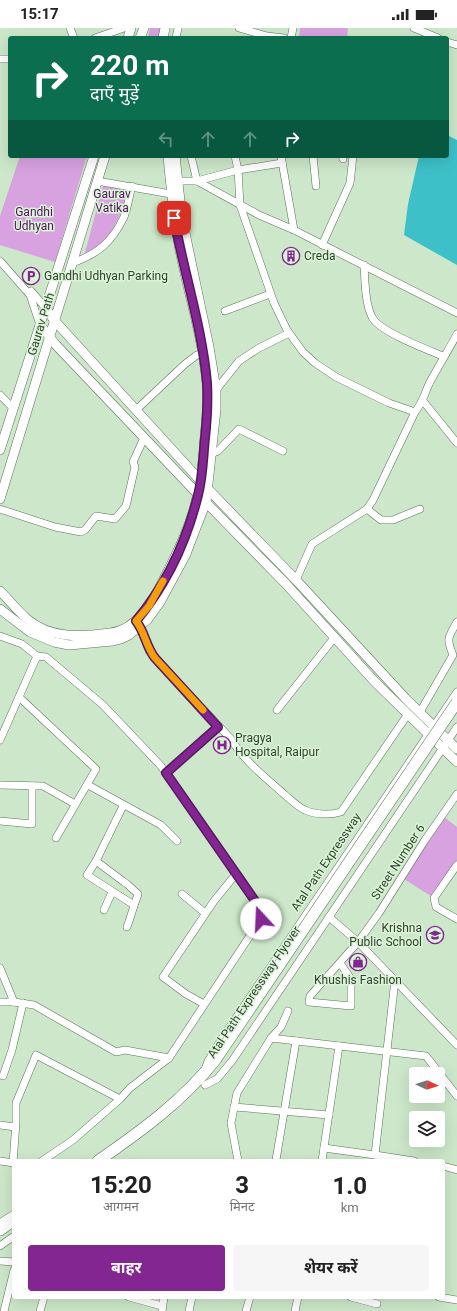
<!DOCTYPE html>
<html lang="hi">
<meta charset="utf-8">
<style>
body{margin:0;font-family:Roboto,"Noto Sans Devanagari",sans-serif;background:#f6f6f6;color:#222;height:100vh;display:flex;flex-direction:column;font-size:15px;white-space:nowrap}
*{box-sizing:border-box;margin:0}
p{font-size:13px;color:#767676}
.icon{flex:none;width:22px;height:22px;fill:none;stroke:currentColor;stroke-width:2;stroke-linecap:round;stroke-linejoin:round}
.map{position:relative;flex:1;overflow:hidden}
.drawer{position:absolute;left:12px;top:1131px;width:433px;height:140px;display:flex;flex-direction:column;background:#fff;border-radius:4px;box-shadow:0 4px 16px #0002}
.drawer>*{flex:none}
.guide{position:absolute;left:8px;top:8px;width:441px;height:122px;border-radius:4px;box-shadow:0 4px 16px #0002;background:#0b6e4f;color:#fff;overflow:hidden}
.needle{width:26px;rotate:94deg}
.buttons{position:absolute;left:409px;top:1039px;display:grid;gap:8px}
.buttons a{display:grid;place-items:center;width:36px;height:36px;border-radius:4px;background:#fff;box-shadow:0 4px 16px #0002;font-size:20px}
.pin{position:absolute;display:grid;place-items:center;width:34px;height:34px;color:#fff;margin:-17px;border-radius:8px;box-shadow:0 2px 6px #0006}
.me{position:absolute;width:44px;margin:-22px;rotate:340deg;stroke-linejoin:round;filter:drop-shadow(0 0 3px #0008)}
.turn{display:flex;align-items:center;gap:14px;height:84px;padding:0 16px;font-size:18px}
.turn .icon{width:52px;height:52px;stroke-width:2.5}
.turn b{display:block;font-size:28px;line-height:34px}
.lanes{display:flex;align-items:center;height:38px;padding:0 16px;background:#0003;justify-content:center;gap:20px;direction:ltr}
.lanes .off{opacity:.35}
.eta{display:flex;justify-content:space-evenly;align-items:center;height:68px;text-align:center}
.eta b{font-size:24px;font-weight:700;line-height:28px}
.primary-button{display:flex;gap:8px;margin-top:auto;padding:8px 16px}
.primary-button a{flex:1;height:46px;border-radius:4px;background:#842692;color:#fff;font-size:16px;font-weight:700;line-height:46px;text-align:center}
.primary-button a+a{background:#f6f6f6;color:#222}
.status{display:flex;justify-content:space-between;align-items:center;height:28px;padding:0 20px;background:#fff;direction:ltr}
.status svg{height:11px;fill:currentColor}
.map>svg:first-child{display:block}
</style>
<div class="status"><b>15:17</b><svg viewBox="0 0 49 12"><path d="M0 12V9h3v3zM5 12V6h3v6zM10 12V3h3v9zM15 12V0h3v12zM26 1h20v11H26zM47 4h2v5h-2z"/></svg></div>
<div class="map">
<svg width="457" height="1283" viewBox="0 0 457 1283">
<rect width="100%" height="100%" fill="#cce7c9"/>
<g fill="#d8a2e0">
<polygon points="150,0 160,0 160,10 148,10"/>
<polygon points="300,0 348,0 347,10 299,10"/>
<polygon points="20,128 87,128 55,234 0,217 0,188"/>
<path d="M103 158 129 161C120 190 111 213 84 228Z"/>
<polygon points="444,789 457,799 457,837 434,870 404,851"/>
</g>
<polygon fill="#3ec0c9" points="447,107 457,112 457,237 404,207 408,176 419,128 447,128"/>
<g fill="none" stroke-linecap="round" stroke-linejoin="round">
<defs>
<g id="minor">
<polyline points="70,0 74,10"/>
<polyline points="239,0 267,8 284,10"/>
<polyline points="414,0 438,10"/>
<polyline points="95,10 124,0"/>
<polyline points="176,10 178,0"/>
<polyline points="291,10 293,0"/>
<polyline points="447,14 457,17"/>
<polyline points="0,31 10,31"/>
<polyline points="191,128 197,153 238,142 282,135"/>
<polyline points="235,128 238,142 240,177 274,275 287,302 303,324 315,335 336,349 389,375 415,384"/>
<polyline points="281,128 294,202"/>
<polyline points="313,128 316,158"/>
<polyline points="342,128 343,131"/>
<polyline points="97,153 171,166 178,153 197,153 259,187 294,202 457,285"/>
<polyline points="322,217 350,155 353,128"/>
<polyline points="0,233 30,267 40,297"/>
<path d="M72 235C98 226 112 214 124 189 128 179 129 168 132 158"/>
<path d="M364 237C365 253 365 275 372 289 378 303 428 322 443 328"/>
<polyline points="31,263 45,279"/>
<polyline points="225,283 270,266"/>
<polyline points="216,362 239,333 259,320 289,305"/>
<polyline points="0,367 13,380"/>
<polyline points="423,373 457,415"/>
<polyline points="136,382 185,336 197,327"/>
<polyline points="211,426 218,423 239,401 283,423"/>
<polyline points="0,481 55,499 81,504 85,502 96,488 115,491 126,478 135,439 133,434 144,410"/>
<polyline points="367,481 381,492 393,492 420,481"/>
<path d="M296 552 312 516 367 481 373 472 415 384C423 374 424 367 429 356 438 339 448 323 457 306"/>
<path d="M137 595 140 598 149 623 155 630 231 711C244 733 266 750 285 767 291 772 298 779 305 782 315 787 331 787 341 784L408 686"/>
<polyline points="0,608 22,616 37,628 0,712"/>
<polyline points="37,628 46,629 103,677 161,738 259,880 261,891 169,1030 130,1060 120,1071 73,1112 42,1133"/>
<polyline points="19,669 96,741 56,810"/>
<polyline points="277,682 334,610"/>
<path d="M420 684 453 627C446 610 448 610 457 594"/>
<polyline points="166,745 218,699"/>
<polyline points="0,757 43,758 75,776"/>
<polyline points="88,757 161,797 177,813"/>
<polyline points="123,778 96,833 87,847 134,877"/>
<polyline points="0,793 32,796 32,758"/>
<polyline points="96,833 124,854 127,856 138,866 127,899"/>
<polyline points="457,837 434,870 436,879 457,891"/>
<polyline points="182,866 205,885"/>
<polyline points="104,882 112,864"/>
<polyline points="329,889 358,914 457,1017"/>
<polyline points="340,935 351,951 351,978 309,974 310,968 358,914 379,885 425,812 457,766"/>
<polyline points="0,940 14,974"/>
<polyline points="0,974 14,974 34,977 116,1024 125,1022 169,1030"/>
<polyline points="204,976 186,966 163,949 214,873 236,846"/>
<polyline points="271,1010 281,999 288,983"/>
<polyline points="206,1039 208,1033 221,1012 457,664"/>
<polyline points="3,1048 12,1022 23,975"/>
<polyline points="205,1057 217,1051 232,1033 457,699"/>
<polyline points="234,1079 329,1087"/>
<polyline points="0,1097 15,1099"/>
<polyline points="324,1120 375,1127 395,952"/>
<polyline points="375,1127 414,1133"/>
<polyline points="276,1132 296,1013"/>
<polyline points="0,1133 14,1135"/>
<polyline points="238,1133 231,1095 237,1065 271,1010 426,1028 457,1068"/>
<polyline points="322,1133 339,1018"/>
<polyline points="13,1135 16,1094 16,1075 36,1027 120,1071"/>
<polyline points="443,1138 457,1142"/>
<polyline points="0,1195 14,1186"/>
<polyline points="0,1218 14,1208"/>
<polyline points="0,1233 14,1234"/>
<polyline points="129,1269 162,1278"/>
<polyline points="351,1269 377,1276"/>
<polyline points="439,1269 457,1272"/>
<polyline points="4,1283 14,1242"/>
<polyline points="40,1283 44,1269"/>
<polyline points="162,1283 164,1269"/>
<polyline points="189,1283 192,1269"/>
<polyline points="246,1283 250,1269"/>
<polyline points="295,1283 298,1269"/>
</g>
<g id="major">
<polyline points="128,10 131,0"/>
<polyline points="140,10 144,0"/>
<polyline points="163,10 165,0"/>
<polyline points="45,279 54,292 207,460 296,552 406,671 457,721"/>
<polyline points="40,297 56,317 191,459 286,556 375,654 457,734"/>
<polyline points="0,422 94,128"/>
<polyline points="0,471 105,128"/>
<path d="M0 563C9 572 17 582 27 591 50 611 81 609 110 605 137 602 153 573 164 551 178 524 192 495 198 465 202 446 204 426 205 407 207 390 208 373 207 356 203 312 190 270 181 227 174 194 171 161 168 128"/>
<polyline points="0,581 30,604 54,614 69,617 113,613 121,611 129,607 147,592 160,574 186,526 192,510 206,474 216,381 216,362 209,319 182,191 175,128"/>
</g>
<g id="highway">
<path d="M98 1133C141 1103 183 1073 216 1031"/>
<polyline points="0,1202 14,1192"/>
</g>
</defs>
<use href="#minor" stroke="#5c7459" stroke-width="8"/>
<use href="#major" stroke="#5c7459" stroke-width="10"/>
<use href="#highway" stroke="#5c7459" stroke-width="12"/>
<use href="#minor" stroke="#fff" stroke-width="7"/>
<use href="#major" stroke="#fff" stroke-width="9"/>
<use href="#highway" stroke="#fff" stroke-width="11"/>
<defs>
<polyline id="highway-bridge" points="216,1031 457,674"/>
</defs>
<use href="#highway-bridge" stroke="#5c7459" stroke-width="12" stroke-linecap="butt"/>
<use href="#highway-bridge" stroke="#fff" stroke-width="11"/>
</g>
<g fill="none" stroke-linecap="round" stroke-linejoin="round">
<defs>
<path id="route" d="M174 190C184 245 202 299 207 355 208 374 207 391 205 410 203 428 203 448 198 467 187 512 166 557 136 593 145 604 146 619 155 630L218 699 166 745 260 880 261 891"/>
</defs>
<use href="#route" stroke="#56195f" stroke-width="10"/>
<use href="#route" stroke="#842692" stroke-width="7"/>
<path stroke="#f59e0b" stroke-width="7" d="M163 553 149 578 136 593C145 604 146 619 155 630L203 682"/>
</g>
<defs>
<symbol id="building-ring" viewBox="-11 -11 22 22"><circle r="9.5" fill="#d9f5d6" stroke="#842692" stroke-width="1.5"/><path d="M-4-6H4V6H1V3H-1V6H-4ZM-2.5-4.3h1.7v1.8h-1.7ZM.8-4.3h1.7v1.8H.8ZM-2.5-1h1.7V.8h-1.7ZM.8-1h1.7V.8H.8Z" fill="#842692"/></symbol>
<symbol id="parking-ring" viewBox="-11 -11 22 22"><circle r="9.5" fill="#d9f5d6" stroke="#842692" stroke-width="1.5"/><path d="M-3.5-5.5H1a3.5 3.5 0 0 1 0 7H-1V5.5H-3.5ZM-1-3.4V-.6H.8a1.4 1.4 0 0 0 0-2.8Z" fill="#842692"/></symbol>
<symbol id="hospital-ring" viewBox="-11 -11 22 22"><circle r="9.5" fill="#d9f5d6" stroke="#842692" stroke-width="1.5"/><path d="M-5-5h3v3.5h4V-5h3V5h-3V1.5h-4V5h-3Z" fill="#842692"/></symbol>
<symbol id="school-ring" viewBox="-11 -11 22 22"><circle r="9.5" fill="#d9f5d6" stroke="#842692" stroke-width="1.5"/><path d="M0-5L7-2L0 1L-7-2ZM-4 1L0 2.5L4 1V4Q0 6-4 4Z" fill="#842692"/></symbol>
<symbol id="shop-ring" viewBox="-11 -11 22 22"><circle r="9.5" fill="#d9f5d6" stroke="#842692" stroke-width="1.5"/><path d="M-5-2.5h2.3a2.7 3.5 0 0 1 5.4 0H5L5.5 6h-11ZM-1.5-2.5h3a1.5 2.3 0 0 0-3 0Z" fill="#842692"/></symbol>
</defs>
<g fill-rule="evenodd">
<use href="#building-ring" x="281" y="218" width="20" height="20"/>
<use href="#parking-ring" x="21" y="238" width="20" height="20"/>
<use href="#hospital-ring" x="212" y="707" width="20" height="20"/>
<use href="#school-ring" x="425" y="897" width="20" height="20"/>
<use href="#shop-ring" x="348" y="924" width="20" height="20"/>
</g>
<g text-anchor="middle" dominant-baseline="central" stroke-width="3" stroke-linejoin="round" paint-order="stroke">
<g font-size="12" fill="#54135e" stroke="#d9f5d6">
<text x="112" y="166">Gaurav<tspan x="112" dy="14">Vatika</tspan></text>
<text x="34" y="184">Gandhi<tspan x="34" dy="14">Udhyan</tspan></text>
</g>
<g font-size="12" fill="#343f33" stroke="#d9f5d6" text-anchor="start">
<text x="304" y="228">Creda</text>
<text x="44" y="248">Gandhi Udhyan Parking</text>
<text x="235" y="710">Pragya<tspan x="235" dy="14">Hospital, Raipur</tspan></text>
<text x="422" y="900" text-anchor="end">Krishna<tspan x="422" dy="14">Public School</tspan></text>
<text x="358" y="952" text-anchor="middle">Khushis Fashion</text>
</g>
<g font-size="12" fill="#343f33" stroke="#d9f5d6">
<text transform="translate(41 296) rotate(-73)">Gaurav Path</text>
<text transform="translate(326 834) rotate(-56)">Atal Path Expressway</text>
<text transform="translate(398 834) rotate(-57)">Street Number 6</text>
<text transform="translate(254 964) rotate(-56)">Atal Path Expressway Flyover</text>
</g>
</g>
</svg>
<div class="buttons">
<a><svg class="needle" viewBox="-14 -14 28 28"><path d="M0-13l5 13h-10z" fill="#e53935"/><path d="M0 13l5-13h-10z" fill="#767676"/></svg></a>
<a><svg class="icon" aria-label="layers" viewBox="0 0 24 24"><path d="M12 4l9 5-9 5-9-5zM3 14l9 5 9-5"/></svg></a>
</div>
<div class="pin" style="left:174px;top:190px;background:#d93025"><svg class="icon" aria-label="arrive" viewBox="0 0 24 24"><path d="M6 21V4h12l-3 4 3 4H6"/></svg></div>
<svg class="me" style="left:261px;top:891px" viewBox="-20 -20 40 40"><circle r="19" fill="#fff"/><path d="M0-13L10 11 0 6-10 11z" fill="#842692"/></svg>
<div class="guide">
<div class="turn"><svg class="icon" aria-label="right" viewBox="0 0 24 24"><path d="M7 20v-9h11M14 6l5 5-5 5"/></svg><div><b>220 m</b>दाएँ मुड़ें</div></div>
<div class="lanes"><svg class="icon off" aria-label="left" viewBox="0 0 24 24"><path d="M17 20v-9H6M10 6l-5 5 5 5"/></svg><svg class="icon off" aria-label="ahead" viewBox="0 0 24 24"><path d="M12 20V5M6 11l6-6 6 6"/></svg><svg class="icon off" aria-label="ahead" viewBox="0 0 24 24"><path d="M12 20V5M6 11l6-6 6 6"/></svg><svg class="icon" aria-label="right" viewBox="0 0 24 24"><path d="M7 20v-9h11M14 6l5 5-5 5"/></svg></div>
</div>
<section class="drawer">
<div class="eta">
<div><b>15:20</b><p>आगमन</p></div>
<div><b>3</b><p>मिनट</p></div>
<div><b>1.0</b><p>km</p></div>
</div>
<div class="primary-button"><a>बाहर</a><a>शेयर करें</a></div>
</section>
</div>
